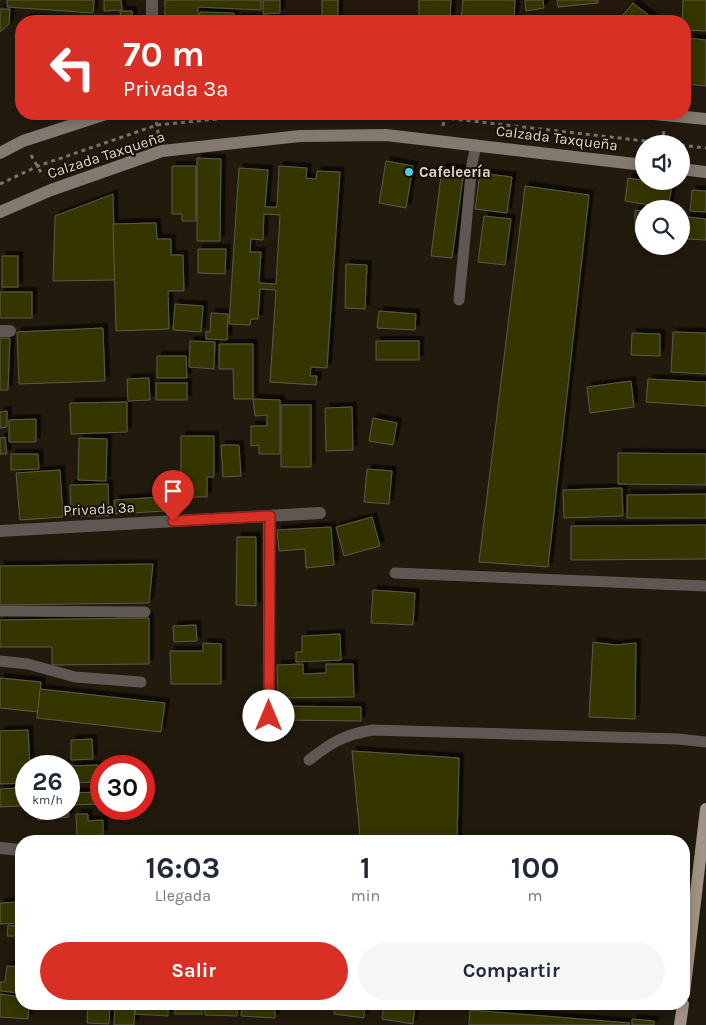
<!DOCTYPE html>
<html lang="es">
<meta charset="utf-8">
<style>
body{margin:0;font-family:Karla,sans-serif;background:#f6f6f7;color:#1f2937;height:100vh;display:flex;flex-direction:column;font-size:19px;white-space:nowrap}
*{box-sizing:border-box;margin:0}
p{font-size:16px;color:#747a83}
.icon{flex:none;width:28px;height:28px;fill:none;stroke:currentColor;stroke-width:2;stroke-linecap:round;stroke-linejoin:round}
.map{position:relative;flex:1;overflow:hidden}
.side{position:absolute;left:15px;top:835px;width:675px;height:175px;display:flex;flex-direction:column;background:#fff;border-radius:20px;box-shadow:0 2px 12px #0003}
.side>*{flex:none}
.guide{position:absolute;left:15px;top:15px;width:676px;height:105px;border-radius:20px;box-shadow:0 2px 12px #0003;background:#d93025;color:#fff;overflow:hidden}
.fabs{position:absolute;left:635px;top:135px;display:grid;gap:10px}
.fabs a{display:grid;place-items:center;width:55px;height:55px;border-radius:50%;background:#fff;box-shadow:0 2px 12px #0003;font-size:25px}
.speed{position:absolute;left:15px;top:755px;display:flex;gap:10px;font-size:25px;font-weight:700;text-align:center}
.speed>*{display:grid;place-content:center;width:65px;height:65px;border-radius:50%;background:#fff;box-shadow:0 2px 12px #0003;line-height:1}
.speed small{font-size:12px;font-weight:400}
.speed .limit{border:8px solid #d22;background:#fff;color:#111}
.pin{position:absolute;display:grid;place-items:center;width:42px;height:42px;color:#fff;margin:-51px -21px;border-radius:50% 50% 50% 0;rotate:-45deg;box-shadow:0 0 5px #0007}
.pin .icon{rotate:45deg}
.me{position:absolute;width:55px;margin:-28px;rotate:0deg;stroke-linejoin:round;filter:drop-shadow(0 0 4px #0008)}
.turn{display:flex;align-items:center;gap:18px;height:105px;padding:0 25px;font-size:22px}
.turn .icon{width:65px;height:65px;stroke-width:2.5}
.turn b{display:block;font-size:35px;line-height:42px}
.eta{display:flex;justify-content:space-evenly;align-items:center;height:85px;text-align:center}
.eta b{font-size:30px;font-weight:700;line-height:35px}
.cta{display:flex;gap:10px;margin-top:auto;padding:10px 25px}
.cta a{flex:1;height:58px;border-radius:30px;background:#d93025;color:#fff;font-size:20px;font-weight:700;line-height:58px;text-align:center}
.cta a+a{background:#f6f6f7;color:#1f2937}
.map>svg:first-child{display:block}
</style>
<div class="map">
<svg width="706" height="1025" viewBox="0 0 706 1025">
<defs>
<filter id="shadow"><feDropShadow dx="4.5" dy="-4.5" stdDeviation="0" flood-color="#0009"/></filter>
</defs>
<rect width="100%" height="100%" fill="#211a0d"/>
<g fill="#363602" stroke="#5a5b4a" fill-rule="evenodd" filter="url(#shadow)">
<polygon points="7,0 94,0 93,13 7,7"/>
<polygon points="104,0 121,0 122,10 104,11"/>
<polygon points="165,0 261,0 261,10 198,7 198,21 165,21"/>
<polygon points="263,0 280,0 280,13 263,14"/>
<rect x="322" y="0" width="16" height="21"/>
<polygon points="419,0 451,0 450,21 419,21"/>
<polygon points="463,0 515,0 514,21 461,21"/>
<polygon points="525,0 543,0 544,8 526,11"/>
<polygon points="557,0 598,0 598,3 558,7"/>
<polygon points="683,0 706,0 706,31 685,30 685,21 682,21"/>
<polygon points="633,3 656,21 631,21 623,15"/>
<polygon points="0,9 10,9 9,24 0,32"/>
<polygon points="120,11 132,11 133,21 121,21"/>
<polygon points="200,12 234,13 234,21 199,21"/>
<polygon points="26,18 74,21 26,21"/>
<polygon points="238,18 280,19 280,21 237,21"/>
<polygon points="686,38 706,40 706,86 685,84"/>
<polygon points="197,158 221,159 220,241 197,241"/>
<polygon points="386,161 413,166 406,208 379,203"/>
<polygon points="172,166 196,166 196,221 182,221 182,214 172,214"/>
<path d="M279 166 307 168 306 178 316 179 317 171 340 172 327 368 311 367 310 376H317L316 385 270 382 276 290 260 289 258 319H251L250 325 229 324 239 168 268 170 265 207H277ZM264 214 280 215 276 284 259 283 261 252H250L251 239 263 240Z"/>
<polygon points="442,168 464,170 452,258 431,256"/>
<polygon points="480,173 512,177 507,213 475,209"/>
<polygon points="628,178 672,185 668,208 625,201"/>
<polygon points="525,186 589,195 548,567 479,562"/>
<polygon points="692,190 706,191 706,212 690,211"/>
<polygon points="113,194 115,280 53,281 55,216"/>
<polygon points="635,210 644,211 644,233 635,232"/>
<polygon points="484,216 511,219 505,265 478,262"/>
<polygon points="687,217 706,219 706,240 685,239"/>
<polygon points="156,223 157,239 171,239 171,255 183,255 184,291 168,291 169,329 116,331 113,224"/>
<polygon points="198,249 226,249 225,274 198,273"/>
<rect x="2" y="256" width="16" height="31"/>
<polygon points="346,264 367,265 365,309 345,308"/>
<rect x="0" y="292" width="32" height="26"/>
<polygon points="175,304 203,306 201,332 173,330"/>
<polygon points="379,311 416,314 415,330 377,328"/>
<polygon points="211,313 228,314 227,340 206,339 206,331 210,332"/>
<polygon points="103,328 105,381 19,384 17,332"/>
<polygon points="673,332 706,333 706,374 671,372"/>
<polygon points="632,333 660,334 660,356 631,355"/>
<polygon points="0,338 10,338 8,390 0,390"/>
<polygon points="190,341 215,342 214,369 189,367"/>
<rect x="376" y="341" width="43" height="19"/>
<polygon points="219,344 253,344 253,399 234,399 233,369 219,369"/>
<polygon points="157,356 186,356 187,378 157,378"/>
<polygon points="149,378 150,400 128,401 127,379"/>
<polygon points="648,379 706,382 706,406 646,402"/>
<polygon points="631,381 634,407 590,413 587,387"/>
<rect x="156" y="383" width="31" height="17"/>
<polygon points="253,399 280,400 280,454 259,454 259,445 251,446 251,426 267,426 267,415 255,416"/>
<polygon points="127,402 127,432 71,434 70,403"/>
<rect x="281" y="405" width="30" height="62"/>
<polygon points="352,407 353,450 326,451 325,408"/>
<polygon points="7,411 7,427 0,428 0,412"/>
<polygon points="373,418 397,423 393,445 369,441"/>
<polygon points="36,419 36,442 9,442 9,420"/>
<polygon points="181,436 214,436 214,477 207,477 207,497 188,497 188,476 181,476"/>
<polygon points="5,437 7,454 0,454 0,438"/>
<polygon points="79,438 107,439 106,481 78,480"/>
<polygon points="221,445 239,445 241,476 223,477"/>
<polygon points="618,453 706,454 706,485 618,484"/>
<polygon points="11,454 38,454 39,469 11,470"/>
<polygon points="367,469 392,471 389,504 364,502"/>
<polygon points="60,470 63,517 20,520 16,473"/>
<polygon points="108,484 109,516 71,516 70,485"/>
<polygon points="622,488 623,516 564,518 563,490"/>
<polygon points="706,494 706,518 627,518 627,495"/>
<polygon points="180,496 181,510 115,514 114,500"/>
<polygon points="372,517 380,546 344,556 336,527"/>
<polygon points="706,525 706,559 571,560 571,526"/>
<polygon points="331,527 334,565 306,568 305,549 279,551 277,530"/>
<polygon points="237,537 256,537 256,606 236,605"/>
<polygon points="153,564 149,603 0,605 0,566"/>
<polygon points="373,590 415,593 413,625 371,623"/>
<polygon points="149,618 149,664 52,665 52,647 0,647 0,620"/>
<polygon points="196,625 197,641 174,642 173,626"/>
<polygon points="340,634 341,660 296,662 296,652 302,652 302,636"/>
<polygon points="593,642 616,645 636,643 635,719 589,717"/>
<polygon points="203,643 221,644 221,684 171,684 170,651 203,651"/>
<polygon points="303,664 303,674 326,673 326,664 353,664 354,697 278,698 277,665"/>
<polygon points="0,678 41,682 38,712 0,708"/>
<polygon points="40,689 165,703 161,732 37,718"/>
<polygon points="277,706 361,707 361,721 277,720"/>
<polygon points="28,730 30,766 26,766 26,783 0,784 0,731"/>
<polygon points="92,739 93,759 71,760 71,740"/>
<polygon points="352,751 459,758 457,841 413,841 360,836"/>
<polygon points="98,765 99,782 71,783 70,766"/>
<polygon points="19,788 20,806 0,807 0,789"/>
<polygon points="100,792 101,804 72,805 71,793"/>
<polygon points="36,809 68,809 69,817 38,820"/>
<polygon points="76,814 88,814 88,821 103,820 103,835 77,836"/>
<polygon points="21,902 21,923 0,924 0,903"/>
<polygon points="8,925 17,926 16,936 7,936"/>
<polygon points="7,966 21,967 21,993 0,991 0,982 5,982"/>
<polygon points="0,994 21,997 21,1004 29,1004 28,1019 0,1017"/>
<polygon points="88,1004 110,1004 109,1024 87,1023"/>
<polygon points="136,1004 168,1004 168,1016 135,1014"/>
<rect x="175" y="1004" width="27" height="10"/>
<polygon points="205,1004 238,1004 237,1016 205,1015"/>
<polygon points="242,1004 275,1004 275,1018 241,1016"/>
<polygon points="334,1004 365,1004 364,1018 334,1014"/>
<polygon points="384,1004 415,1004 413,1024 382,1019"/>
<polygon points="115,1006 135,1007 134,1025 114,1025"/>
<polygon points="470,1010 630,1023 629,1025 469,1025"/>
<polygon points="632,1019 654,1021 654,1025 632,1025"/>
</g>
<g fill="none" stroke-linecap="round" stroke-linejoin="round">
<g stroke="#787267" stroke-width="3" stroke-dasharray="4 4" stroke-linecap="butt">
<polyline points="155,114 159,138"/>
<polyline points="411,114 671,144"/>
<polyline points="443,126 445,114"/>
<polyline points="662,143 664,130"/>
<polyline points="681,145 706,148"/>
<polyline points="31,155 43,176"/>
<polyline points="0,184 38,166 157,125 268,114"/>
</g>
<g stroke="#5e5752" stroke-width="11">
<polyline points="459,300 472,164 476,145"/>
<polyline points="395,573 706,586"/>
<polyline points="0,611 145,612"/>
<polyline points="0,661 28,664 75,677 141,682"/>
<path d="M309 760C332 742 344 735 372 730L678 739 706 742"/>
</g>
<g stroke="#5e5752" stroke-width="12">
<polyline points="152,0 152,21"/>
<polyline points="0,331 10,331"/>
<polyline points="0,531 320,513"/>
<polyline points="269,717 269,516"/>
<polyline points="0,848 21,850"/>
</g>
<g stroke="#847971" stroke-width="12">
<polyline points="654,114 706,119"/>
<polyline points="0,153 23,141 106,114"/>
<polyline points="681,169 706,172"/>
<polyline points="0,212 51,190 162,151 300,136 386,135 644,165"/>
</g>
<g stroke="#a29389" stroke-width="12">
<polyline points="684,994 706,809"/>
<polyline points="680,1025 683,1004"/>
</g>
</g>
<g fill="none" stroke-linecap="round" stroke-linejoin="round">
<defs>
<polyline id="route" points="173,521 270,516 269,716"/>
</defs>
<use href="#route" stroke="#8d1f18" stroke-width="12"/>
<use href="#route" stroke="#d93025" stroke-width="9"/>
</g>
<circle fill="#57c9e2" stroke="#181105" stroke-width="2" cx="409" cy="172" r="5"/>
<g text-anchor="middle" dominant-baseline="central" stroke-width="4" stroke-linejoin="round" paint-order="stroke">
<g font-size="15" fill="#ded9d0" stroke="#181105">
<text transform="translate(557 138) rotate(7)">Calzada Taxqueña</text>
<text transform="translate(106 155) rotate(-18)">Calzada Taxqueña</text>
<text transform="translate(99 509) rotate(-3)">Privada 3ª</text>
</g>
<g font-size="15" font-weight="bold" fill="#ded9d0" stroke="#181105" text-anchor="start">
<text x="419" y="172">Cafeleería</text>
</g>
</g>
</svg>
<div class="fabs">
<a><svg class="icon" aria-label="sound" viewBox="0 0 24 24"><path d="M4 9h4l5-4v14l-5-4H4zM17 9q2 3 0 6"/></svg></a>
<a><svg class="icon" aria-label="search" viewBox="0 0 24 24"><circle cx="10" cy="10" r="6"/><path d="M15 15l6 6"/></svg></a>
</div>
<div class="speed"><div>26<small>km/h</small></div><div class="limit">30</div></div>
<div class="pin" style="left:173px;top:521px;background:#d93025"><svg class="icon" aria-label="arrive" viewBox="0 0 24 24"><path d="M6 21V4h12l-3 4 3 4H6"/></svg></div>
<svg class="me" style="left:269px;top:716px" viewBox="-20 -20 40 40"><circle r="19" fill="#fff"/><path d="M0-13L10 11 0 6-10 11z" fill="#d93025"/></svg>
<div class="guide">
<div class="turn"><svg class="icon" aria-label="left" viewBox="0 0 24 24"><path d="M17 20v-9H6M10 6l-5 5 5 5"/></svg><div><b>70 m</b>Privada 3ª</div></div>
</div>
<section class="side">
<div class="eta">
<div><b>16:03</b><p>Llegada</p></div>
<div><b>1</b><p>min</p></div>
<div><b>100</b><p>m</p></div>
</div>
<div class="cta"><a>Salir</a><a>Compartir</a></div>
</section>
</div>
